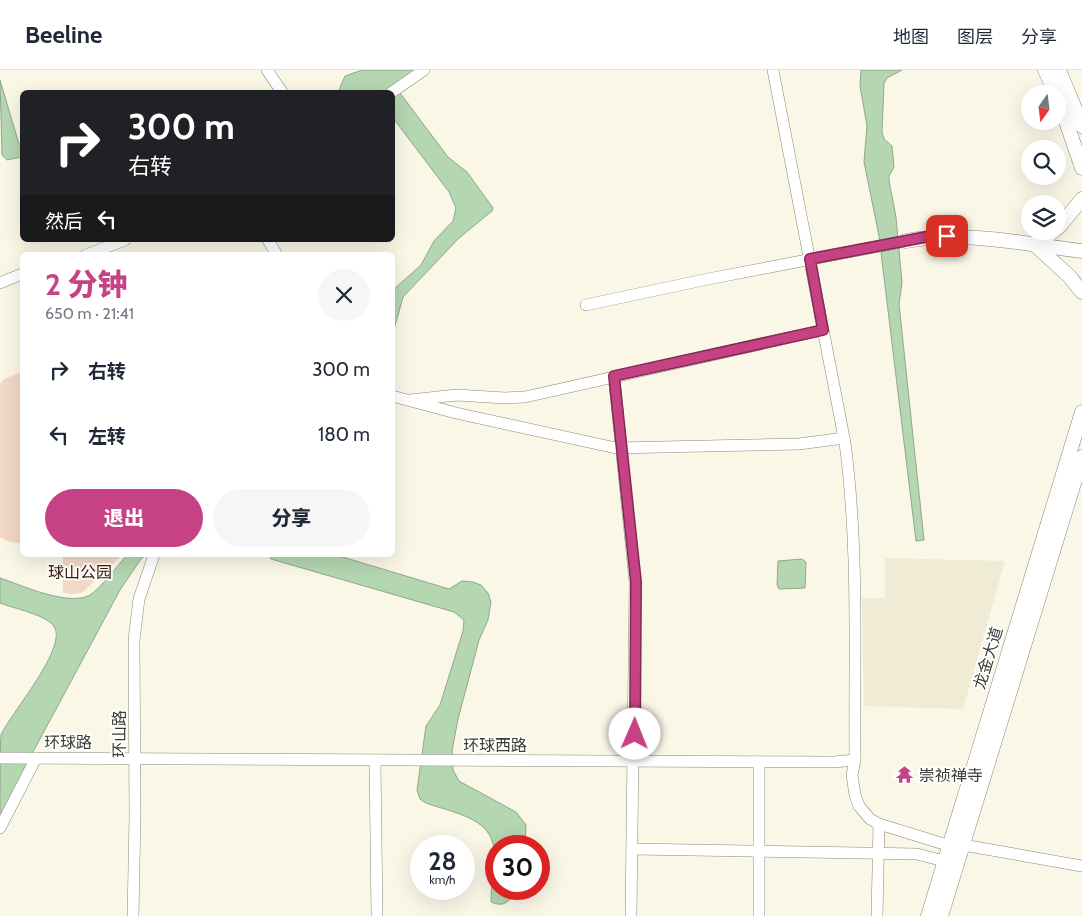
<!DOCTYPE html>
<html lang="zh">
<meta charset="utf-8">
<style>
body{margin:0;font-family:Cabin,"Noto Sans SC",sans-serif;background:#f6f6f7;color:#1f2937;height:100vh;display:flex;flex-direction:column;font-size:19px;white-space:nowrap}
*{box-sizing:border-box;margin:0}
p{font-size:16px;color:#747a83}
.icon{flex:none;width:28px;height:28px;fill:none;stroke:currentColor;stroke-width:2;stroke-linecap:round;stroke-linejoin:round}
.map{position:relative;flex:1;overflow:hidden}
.drawer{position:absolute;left:20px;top:182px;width:375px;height:305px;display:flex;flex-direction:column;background:#fff;border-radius:8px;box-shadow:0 5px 20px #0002}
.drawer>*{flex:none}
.top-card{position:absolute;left:20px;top:20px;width:375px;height:152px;border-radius:8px;box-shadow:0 5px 20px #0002;background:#202124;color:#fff;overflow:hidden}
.needle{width:32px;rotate:194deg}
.controls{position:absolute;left:1021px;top:15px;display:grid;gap:10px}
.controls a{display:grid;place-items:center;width:45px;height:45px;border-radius:50%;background:#fff;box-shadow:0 5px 20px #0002;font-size:25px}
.speed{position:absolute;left:410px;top:765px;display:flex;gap:10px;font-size:25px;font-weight:700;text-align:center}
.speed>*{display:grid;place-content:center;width:65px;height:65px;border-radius:50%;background:#fff;box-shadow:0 5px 20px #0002;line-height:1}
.speed small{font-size:12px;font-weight:400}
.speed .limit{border:8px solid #d22;background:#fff;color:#111}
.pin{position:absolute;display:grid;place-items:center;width:42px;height:42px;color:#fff;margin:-21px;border-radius:10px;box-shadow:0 2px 8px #0006}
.me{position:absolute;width:55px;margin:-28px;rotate:1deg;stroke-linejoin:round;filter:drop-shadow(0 0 4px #0008)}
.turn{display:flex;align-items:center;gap:18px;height:105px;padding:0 25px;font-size:22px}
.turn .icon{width:65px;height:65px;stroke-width:2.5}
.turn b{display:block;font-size:35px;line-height:42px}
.then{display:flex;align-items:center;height:48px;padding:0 25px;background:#0003;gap:10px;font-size:19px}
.round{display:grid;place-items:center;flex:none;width:52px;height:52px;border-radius:26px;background:#f6f6f7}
.head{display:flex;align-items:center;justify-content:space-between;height:85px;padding:0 25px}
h1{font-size:30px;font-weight:800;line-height:38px;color:#c74284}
.primary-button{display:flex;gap:10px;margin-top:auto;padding:10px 25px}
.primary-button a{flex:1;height:58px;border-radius:30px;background:#c74284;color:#fff;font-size:20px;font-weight:800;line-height:58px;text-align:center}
.primary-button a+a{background:#f6f6f7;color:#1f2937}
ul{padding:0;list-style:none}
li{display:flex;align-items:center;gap:15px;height:65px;padding:0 25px}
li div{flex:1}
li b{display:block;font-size:19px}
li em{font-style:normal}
header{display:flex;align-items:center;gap:30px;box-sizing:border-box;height:70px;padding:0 25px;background:#fff;border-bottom:1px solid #e0e1e3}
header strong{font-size:24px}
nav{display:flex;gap:28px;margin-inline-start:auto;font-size:18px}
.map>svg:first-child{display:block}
</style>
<header>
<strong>Beeline</strong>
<nav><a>地图</a><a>图层</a><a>分享</a></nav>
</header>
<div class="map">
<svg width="1082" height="846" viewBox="0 0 1082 846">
<rect width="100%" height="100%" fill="#faf7e7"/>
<polygon fill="#efebd4" points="885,488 1005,491 963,639 864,636 862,528 885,528"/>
<g fill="#f2d8c6">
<polygon points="22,302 22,474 7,471 0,467 0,314 4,309"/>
<polygon points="63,485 122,485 83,522 74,524 63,523"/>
</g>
<g fill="#b4d6b1" stroke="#90a88c">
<polygon points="362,0 419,0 394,15 448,87 467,102 493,138 492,141 459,168 403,227 393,263 393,220 421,195 434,171 453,151 456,138 449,122 393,48 392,22 338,22 345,6"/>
<polygon points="861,0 902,0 887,8 884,13 882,62 884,69 892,76 894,97 889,106 889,111 896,147 902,213 899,234 924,470 916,471 879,166 864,92 867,56 860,16"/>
<polygon points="0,10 19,74 22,74 22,87 7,90 2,85"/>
<path d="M127 485H146L141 489 120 520 26 695 0 750C0 735 0 675 1 665 9 645 71 575 53 555 45 545 13 538 0 533V508C21 515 69 537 90 525 102 517 117 496 127 485Z"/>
<path d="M270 485H336L449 519 462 511 473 512 481 515 488 523 491 532 488 550 479 570 458 649 452 681 453 700 459 711 516 742 526 755 525 776H496V819H516C511 831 504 838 491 832 491 817 493 804 494 789 498 748 456 744 426 733L420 729 417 720 426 656 440 635 463 561 464 550 454 542 271 489Z"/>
<polygon points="802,489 806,492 805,518 779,519 777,515 778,491"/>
</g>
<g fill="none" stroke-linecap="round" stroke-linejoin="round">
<defs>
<g id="minor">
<polyline points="267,0 282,22"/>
<path d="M773 0 845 373C859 478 854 584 855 690L852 705 855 725 859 736 870 749 879 754 957 778"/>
<polyline points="392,22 424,0"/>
<polyline points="268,170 277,185"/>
<polyline points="86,185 125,170"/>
<polyline points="0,213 22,204"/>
<polyline points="586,235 708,209 906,171"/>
<polyline points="614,307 635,512 631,846"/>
<polyline points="392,326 456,343 616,378 799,374 844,368"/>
<polyline points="410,330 457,325 505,328 525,327 823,260"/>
<polyline points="0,688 834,692 855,690"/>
<polyline points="375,691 377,846"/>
<polyline points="0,758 36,688"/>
<polyline points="963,775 1082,796"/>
<polyline points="633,779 917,784 944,791"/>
<polyline points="133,846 135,746 134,570 139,529 154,485"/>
<polyline points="759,846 759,692"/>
<polyline points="877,846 879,754"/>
</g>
<g id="major">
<polyline points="1045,0 1056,24"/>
<polyline points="1059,0 1082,56"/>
<polyline points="1058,28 1082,98"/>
<polyline points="1058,158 1082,129"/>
<polyline points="1054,161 1035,175 1069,206 1082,222"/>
<path d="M906 171C964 160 1024 174 1082 181"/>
<polyline points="928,846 1082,342"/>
<polyline points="941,846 1082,387"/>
</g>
</defs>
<use href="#minor" stroke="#8b897a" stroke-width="12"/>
<use href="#major" stroke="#8b897a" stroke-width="15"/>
<use href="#minor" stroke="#fff" stroke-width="11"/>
<use href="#major" stroke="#fff" stroke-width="14"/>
</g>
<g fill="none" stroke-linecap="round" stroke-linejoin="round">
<defs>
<polyline id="route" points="635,664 636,512 614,306 823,260 810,189 931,166 947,166"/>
</defs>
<use href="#route" stroke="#812b56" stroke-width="12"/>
<use href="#route" stroke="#c74284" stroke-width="9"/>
</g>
<defs>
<symbol id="temple-bare" viewBox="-9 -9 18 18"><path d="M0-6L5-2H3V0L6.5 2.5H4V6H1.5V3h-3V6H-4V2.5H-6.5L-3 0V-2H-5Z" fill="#c74284" stroke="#fff" stroke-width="2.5" paint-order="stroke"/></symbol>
</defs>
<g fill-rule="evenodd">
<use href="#temple-bare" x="892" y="692" width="25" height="25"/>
</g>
<g text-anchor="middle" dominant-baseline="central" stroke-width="4" stroke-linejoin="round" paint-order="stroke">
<g font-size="16" fill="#3d210a" stroke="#fff">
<text x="80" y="502">球山公园</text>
</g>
<g font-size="16" fill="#3d3c36" stroke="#fff">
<text transform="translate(988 588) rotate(-73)">龙金大道</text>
<text transform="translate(119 664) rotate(-90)">环山路</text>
<text x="68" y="672">环球路</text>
<text x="495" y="675">环球西路</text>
</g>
<g font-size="16" fill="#3d3c36" stroke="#fff" text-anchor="start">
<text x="919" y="705">崇祯禅寺</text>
</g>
</g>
</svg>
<div class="controls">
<a><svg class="needle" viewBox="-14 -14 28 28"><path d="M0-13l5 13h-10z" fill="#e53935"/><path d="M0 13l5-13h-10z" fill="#747a83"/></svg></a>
<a><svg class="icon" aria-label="search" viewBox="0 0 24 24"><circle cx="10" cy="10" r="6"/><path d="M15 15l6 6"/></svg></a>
<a><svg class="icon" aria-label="layers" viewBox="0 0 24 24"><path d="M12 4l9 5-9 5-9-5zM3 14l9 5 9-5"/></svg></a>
</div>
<div class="speed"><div>28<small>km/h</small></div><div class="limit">30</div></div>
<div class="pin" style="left:947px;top:166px;background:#d93025"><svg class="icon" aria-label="arrive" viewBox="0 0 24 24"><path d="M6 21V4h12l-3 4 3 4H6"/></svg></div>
<svg class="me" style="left:635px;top:664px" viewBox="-20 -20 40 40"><circle r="19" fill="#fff"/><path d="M0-13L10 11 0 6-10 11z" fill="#c74284"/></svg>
<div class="top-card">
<div class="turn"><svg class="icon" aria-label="right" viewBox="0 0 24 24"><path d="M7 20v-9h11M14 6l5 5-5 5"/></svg><div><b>300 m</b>右转</div></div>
<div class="then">然后<svg class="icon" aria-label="left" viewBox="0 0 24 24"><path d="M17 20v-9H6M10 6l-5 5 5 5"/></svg></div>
</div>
<section class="drawer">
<div class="head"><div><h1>2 分钟</h1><p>650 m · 21:41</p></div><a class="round"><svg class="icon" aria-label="close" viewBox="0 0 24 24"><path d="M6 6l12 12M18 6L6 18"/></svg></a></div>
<ul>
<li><svg class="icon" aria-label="right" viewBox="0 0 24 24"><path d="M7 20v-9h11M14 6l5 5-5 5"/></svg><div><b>右转</b></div><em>300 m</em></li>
<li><svg class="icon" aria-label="left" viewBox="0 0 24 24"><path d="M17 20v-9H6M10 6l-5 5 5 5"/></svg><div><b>左转</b></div><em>180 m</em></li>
</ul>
<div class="primary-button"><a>退出</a><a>分享</a></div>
</section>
</div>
